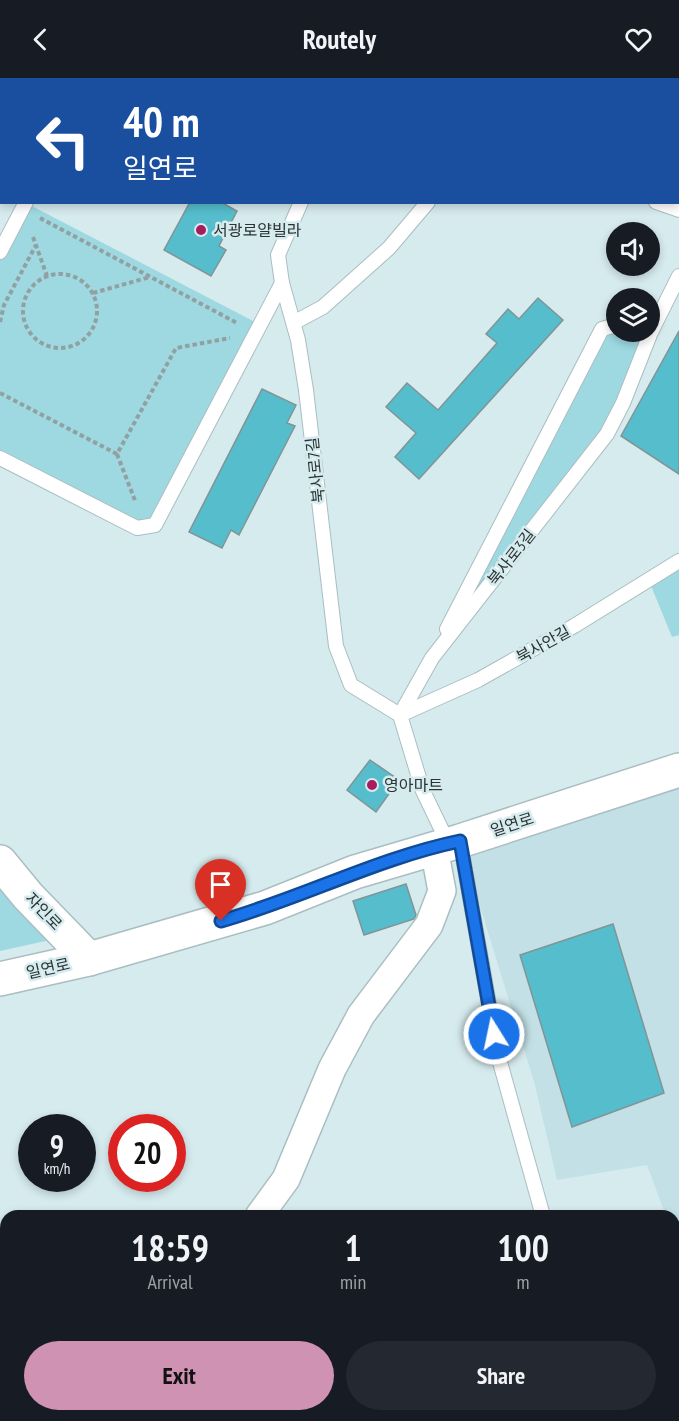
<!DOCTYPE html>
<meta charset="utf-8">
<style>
body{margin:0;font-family:"PT Sans Narrow","Noto Sans KR",sans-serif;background:#242831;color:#f1f3f6;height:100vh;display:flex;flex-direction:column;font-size:22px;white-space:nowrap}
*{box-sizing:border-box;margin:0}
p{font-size:20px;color:#9ea1a6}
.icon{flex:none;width:33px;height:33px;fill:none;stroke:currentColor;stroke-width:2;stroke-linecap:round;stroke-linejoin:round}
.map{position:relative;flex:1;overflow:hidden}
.side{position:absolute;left:0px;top:1132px;width:680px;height:212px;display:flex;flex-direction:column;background:#171b24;border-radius:18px 18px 0 0;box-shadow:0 3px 9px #0003}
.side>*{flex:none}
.guide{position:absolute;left:0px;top:0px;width:680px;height:126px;box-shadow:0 3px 9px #0003;background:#1a4fa0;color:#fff;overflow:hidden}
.controls{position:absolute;left:606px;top:144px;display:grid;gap:12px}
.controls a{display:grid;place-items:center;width:54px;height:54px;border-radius:50%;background:#171b24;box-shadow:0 3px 9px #0003;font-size:30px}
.speed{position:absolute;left:18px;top:1036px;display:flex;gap:12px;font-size:30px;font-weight:700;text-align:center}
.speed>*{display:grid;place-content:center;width:78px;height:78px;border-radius:50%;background:#171b24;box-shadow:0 3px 9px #0003;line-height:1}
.speed small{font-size:15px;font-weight:400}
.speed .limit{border:9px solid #d22;background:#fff;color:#111}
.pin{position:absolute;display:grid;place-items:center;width:51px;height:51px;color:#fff;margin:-62px -26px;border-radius:50% 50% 50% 0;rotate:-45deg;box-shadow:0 0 6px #0007}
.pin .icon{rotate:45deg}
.me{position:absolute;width:66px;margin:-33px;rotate:350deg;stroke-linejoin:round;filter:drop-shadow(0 0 4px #0008)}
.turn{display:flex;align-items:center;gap:21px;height:126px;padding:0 24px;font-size:27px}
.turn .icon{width:78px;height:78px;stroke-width:2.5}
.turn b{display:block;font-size:42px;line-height:51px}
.eta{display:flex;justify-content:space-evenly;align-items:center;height:102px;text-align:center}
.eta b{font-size:36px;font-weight:700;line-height:42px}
.button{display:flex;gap:12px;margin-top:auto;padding:12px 24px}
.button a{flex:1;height:69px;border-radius:36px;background:#d092b2;color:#111;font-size:24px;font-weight:700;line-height:69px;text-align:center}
.button a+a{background:#242831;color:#f1f3f6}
header{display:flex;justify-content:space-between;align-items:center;height:78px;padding:0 24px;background:#171b24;font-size:27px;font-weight:700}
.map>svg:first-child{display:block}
</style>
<header><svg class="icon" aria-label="back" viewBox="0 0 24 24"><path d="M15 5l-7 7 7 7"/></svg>Routely<svg class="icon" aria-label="heart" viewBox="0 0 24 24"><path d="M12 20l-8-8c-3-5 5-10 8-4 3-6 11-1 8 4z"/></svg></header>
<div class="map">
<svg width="679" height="1343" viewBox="0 0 679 1343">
<rect width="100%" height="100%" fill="#d6ebee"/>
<polygon fill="#c2e0e5" points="679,692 679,1173 674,1158 674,1138 666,1138 647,1087 557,1102 535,1007 460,763"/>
<g fill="#9ed9e1">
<polygon points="26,125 261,247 155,447 137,450 0,380 0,174"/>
<polygon points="602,251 616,254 650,253 623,325 432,580"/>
<polygon points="679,484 679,557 672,559 649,503"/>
<polygon points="0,784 68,858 0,873"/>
</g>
<g fill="#55bdcc" stroke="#819497" stroke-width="1.5">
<polygon points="190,124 221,124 237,133 219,168 226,172 211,198 164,172"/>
<polygon points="538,220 563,242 419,401 395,379 416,355 386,329 407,305 438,332 497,265 486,256 508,231 519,241"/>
<polygon points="679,253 679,396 621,358"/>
<polygon points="262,311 296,327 287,345 295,348 239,457 231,452 222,470 189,454"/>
<polygon points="370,682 399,702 376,734 347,712"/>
<polygon points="406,806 416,837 414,841 364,857 353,823"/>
<polygon points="613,846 664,1015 572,1049 520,877"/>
</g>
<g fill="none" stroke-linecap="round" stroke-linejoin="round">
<defs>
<g id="service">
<polyline points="89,2 90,0"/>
<polyline points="346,2 346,0"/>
<polyline points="535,2 535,0"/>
<polyline points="301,124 278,177 282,205 298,262 306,312 336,568 351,607 400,637"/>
<polyline points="656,124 679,132"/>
<polyline points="0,174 26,124"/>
<polyline points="295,244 323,229 389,170 428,124"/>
<polyline points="0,380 137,450 155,447 282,205"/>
<polyline points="447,551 602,251 616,247"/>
<polyline points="400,637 478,602 574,548 679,483"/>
<polyline points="460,763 498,977 543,1138"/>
<polyline points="448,765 423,713 400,637 432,580 607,356 623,325 651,254 679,198"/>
<polyline points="674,1230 679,1238"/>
</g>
<g id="minor">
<polyline points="259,1138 286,1101 332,991 361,937 429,847 442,813 434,770"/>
<polyline points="153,1343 155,1338"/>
</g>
<g id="tertiary">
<polyline points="0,784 28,818 89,881"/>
<polyline points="0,901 89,881 265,830 355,794 460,763 679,692"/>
</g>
</defs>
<use href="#service" stroke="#aabec1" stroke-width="16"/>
<use href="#minor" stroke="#aabec1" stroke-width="30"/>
<use href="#tertiary" stroke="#aabec1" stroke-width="36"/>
<g stroke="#91a1a3" stroke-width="4" stroke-dasharray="4.5 3" stroke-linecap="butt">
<polyline points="40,140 237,245"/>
<polyline points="33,159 47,198"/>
<circle cx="60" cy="233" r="37"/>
<polyline points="93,215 150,199"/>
<polyline points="0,244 4,227 36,167"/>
<polyline points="0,315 117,376 176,270 230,260"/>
<polyline points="117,376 136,425"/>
</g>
<use href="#service" stroke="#fff" stroke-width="14"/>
<use href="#minor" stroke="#fff" stroke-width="27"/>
<use href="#tertiary" stroke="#fff" stroke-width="33"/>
</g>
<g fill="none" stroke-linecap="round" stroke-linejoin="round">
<defs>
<path id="route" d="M221 843C302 820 378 780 460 763L494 956"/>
</defs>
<use href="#route" stroke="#114b97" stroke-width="15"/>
<use href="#route" stroke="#1a73e8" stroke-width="10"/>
</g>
<g fill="#a81c5f" stroke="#d6ebee" stroke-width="2">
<circle cx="201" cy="152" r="6"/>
<circle cx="372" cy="707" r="6"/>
</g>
<g text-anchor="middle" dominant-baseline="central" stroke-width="5" stroke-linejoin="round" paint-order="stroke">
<g font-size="16" fill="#2b3334" stroke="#d6ebee" text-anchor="start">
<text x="213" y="152">서광로얄빌라</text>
<text x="384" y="707">영아마트</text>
</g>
<g font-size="16" fill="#2b3334" stroke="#d6ebee">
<text transform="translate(315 392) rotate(-96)">북사로7길</text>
<text transform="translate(511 479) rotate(-52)">북사로3길</text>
<text transform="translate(543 566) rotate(-29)">북사안길</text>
<text transform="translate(512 746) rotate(-18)">일연로</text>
<text transform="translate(44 833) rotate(46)">자인로</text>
<text transform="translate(48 890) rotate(-13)">일연로</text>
</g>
</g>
</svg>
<div class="controls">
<a><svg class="icon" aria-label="sound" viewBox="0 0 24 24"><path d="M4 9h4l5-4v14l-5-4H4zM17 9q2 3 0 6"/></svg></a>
<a><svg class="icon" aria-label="layers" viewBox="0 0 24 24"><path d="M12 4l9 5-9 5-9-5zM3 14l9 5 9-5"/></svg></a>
</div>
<div class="speed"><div>9<small>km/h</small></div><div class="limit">20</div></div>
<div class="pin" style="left:221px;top:843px;background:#d93025"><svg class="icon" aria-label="arrive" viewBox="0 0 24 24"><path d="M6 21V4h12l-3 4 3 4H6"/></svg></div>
<svg class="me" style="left:494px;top:956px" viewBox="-20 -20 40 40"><circle r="17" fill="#1a73e8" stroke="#fff" stroke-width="3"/><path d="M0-11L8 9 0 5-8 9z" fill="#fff"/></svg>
<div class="guide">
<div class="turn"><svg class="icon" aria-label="left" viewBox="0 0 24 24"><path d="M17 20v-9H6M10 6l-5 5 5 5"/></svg><div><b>40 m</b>일연로</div></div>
</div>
<section class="side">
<div class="eta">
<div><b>18:59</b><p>Arrival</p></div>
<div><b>1</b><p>min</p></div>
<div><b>100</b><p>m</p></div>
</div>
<div class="button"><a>Exit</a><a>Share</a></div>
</section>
</div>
